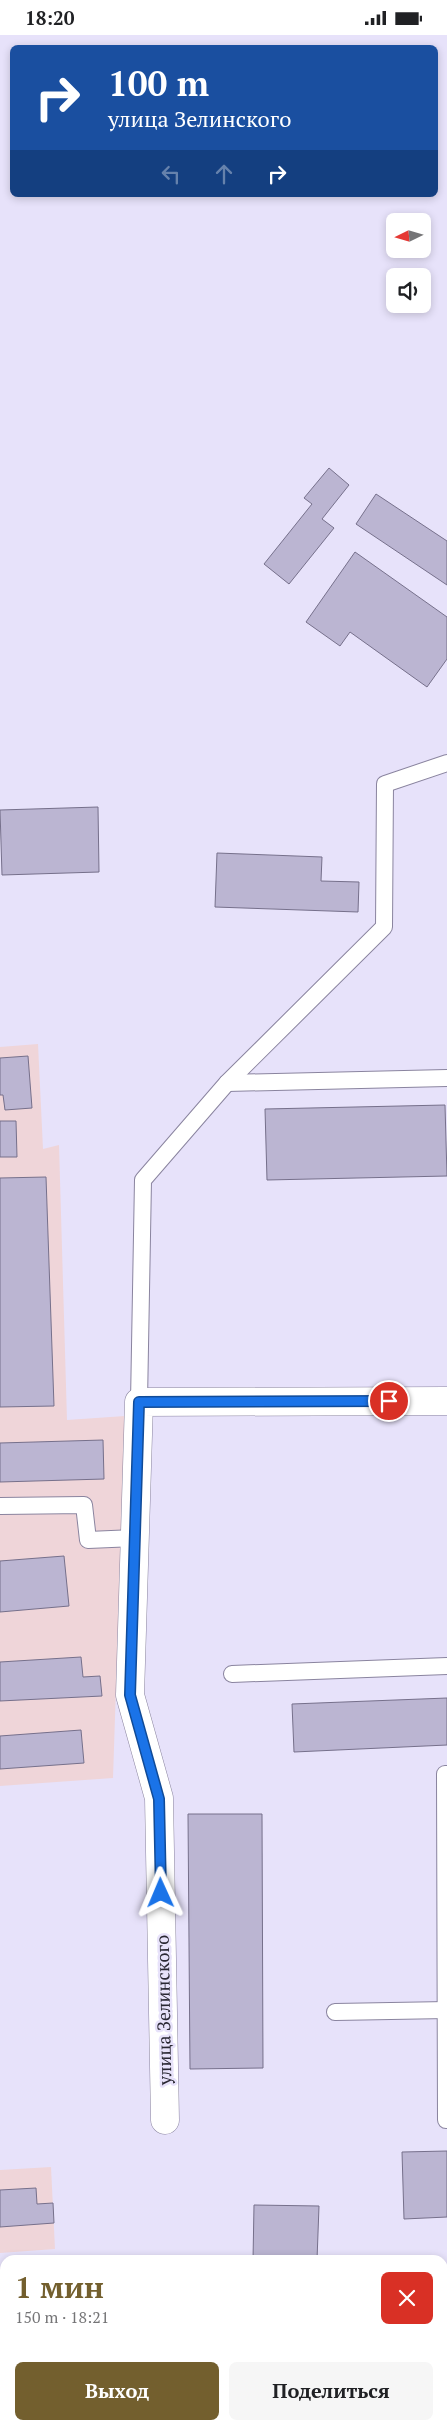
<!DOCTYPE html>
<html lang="ru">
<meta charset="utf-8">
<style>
body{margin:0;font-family:"PT Serif",serif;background:#f6f6f6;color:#202124;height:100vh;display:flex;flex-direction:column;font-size:19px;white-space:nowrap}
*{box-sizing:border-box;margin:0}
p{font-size:16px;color:#757577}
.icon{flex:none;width:28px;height:28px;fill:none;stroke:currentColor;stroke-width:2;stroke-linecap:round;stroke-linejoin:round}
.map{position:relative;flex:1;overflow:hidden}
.details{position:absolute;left:0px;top:2220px;width:448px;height:175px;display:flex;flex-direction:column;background:#fff;border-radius:15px 15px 0 0;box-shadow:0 2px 8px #0003}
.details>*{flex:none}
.top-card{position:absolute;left:10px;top:10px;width:428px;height:152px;border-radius:8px;box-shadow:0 2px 8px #0003;background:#1a4fa0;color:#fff;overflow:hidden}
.needle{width:32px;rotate:265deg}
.fabs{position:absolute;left:386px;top:178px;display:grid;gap:10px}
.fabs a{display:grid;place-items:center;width:45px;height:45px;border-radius:8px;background:#fff;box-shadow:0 2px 8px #0003;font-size:25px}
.pin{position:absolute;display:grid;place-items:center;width:42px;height:42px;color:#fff;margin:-21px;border:2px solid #fff;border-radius:50%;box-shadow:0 1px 5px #0007}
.me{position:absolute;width:55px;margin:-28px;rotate:359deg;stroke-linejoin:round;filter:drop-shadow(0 0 4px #0008)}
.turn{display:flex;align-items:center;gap:18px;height:105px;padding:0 15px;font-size:22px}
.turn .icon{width:65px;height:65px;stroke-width:2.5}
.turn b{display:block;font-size:35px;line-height:42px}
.lanes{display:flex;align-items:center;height:48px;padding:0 15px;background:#0003;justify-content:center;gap:25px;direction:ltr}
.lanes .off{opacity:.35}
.round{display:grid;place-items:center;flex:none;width:52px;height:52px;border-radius:8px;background:#f6f6f6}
.summary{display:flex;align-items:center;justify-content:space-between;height:85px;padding:0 15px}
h1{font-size:30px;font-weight:700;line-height:38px;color:#735f2e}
.primary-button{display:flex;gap:10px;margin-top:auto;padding:10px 15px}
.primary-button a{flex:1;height:58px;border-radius:8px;background:#735f2e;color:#fff;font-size:20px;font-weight:700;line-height:58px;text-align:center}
.primary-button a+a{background:#f6f6f6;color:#202124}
.status{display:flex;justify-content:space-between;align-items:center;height:35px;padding:0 25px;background:#fff;direction:ltr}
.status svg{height:14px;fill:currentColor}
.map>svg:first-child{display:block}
</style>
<div class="status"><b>18:20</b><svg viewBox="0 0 49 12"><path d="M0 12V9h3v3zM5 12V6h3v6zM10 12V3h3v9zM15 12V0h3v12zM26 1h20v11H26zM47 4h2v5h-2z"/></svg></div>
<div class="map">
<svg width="447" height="2395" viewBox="0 0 447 2395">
<rect width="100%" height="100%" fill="#e7e2fa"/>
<g fill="#efd5d9">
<polygon points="38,1009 43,1114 59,1110 67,1385 125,1381 113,1743 0,1751 0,1012"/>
<polygon points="51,2132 55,2214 0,2218 0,2135"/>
</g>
<g fill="#bbb5d2" stroke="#76708b">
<polygon points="329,433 349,450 322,484 334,493 289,549 264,529 312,469 304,463"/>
<polygon points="376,459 447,506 447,550 356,489"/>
<polygon points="355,517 447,582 447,624 427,652 350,597 340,611 306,587"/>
<polygon points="98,772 99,837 2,840 0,775"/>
<polygon points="217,818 322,822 321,846 359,847 358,877 215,872"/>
<polygon points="28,1021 32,1073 5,1075 3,1060 0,1060 0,1023"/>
<polygon points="445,1070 447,1141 267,1145 265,1074"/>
<polygon points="0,1086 16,1086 17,1122 0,1122"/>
<polygon points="46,1142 54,1371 0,1372 0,1143"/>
<polygon points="103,1405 104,1444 0,1447 0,1408"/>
<polygon points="64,1521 69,1571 0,1577 0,1526"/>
<polygon points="81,1622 83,1642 100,1641 102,1661 0,1666 0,1627"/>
<polygon points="447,1663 447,1710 294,1717 292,1669"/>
<polygon points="81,1695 84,1728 0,1734 0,1701"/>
<polygon points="188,1779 262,1779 263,2033 190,2034"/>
<polygon points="447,2116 447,2182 404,2184 402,2117"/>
<polygon points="36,2153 37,2169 53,2168 54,2188 0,2192 0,2155"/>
<polygon points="254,2170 319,2171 317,2225 253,2225"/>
<polygon points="442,2369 447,2369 447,2395 408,2395 408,2390 442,2390"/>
<rect x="249" y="2390" width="65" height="5"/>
</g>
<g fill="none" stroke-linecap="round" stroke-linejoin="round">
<defs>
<g id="lane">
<polyline points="227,1048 447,1043"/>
<polyline points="139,1367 143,1145 227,1048 384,892 385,749 447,728"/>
<polyline points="0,1471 84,1470 88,1505 135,1503"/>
<polyline points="232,1639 447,1631"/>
<polyline points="335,1977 447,1975"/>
<polyline points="446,2085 445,1739 447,1739"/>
<polyline points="442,2358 447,2358"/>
<polyline points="366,2395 371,2390"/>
</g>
<polyline id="street" points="165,2085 159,1763 130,1660 139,1367 447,1366"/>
</defs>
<use href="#lane" stroke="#8a849f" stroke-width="18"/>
<use href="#street" stroke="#8a849f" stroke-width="29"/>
<use href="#lane" stroke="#fff" stroke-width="16"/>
<use href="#street" stroke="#fff" stroke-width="28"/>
</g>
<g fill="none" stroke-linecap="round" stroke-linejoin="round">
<defs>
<polyline id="route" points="161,1858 159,1764 130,1660 139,1367 389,1366"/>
</defs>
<use href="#route" stroke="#114b97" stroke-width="12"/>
<use href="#route" stroke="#1a73e8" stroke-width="9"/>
</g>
<g text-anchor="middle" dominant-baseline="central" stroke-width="5" stroke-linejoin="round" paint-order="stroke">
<g font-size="18" fill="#292732" stroke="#e7e2fa">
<text transform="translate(163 1975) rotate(-91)">улица Зелинского</text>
</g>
</g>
</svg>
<div class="fabs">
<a><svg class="needle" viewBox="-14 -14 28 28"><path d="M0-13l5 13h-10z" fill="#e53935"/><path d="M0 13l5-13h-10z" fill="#757577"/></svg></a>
<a><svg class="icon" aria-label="sound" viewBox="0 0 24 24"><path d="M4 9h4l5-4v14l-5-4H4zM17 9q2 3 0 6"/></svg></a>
</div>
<div class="pin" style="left:389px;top:1366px;background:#d93025"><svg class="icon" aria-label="arrive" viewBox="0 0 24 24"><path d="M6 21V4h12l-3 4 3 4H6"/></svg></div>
<svg class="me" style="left:161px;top:1858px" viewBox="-20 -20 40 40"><path d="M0-17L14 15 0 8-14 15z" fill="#1a73e8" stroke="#fff" stroke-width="4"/></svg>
<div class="top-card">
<div class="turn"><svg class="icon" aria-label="right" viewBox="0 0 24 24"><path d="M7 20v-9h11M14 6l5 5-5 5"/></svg><div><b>100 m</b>улица Зелинского</div></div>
<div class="lanes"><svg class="icon off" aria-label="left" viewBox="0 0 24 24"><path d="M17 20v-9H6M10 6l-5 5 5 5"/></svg><svg class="icon off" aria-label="ahead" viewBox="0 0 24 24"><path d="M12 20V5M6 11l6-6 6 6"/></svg><svg class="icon" aria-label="right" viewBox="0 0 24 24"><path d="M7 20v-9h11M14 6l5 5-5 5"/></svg></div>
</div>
<section class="details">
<div class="summary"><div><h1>1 мин</h1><p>150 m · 18:21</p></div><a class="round" style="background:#d93025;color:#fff"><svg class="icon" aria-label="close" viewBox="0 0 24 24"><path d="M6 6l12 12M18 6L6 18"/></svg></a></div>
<div class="primary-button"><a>Выход</a><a>Поделиться</a></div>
</section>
</div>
